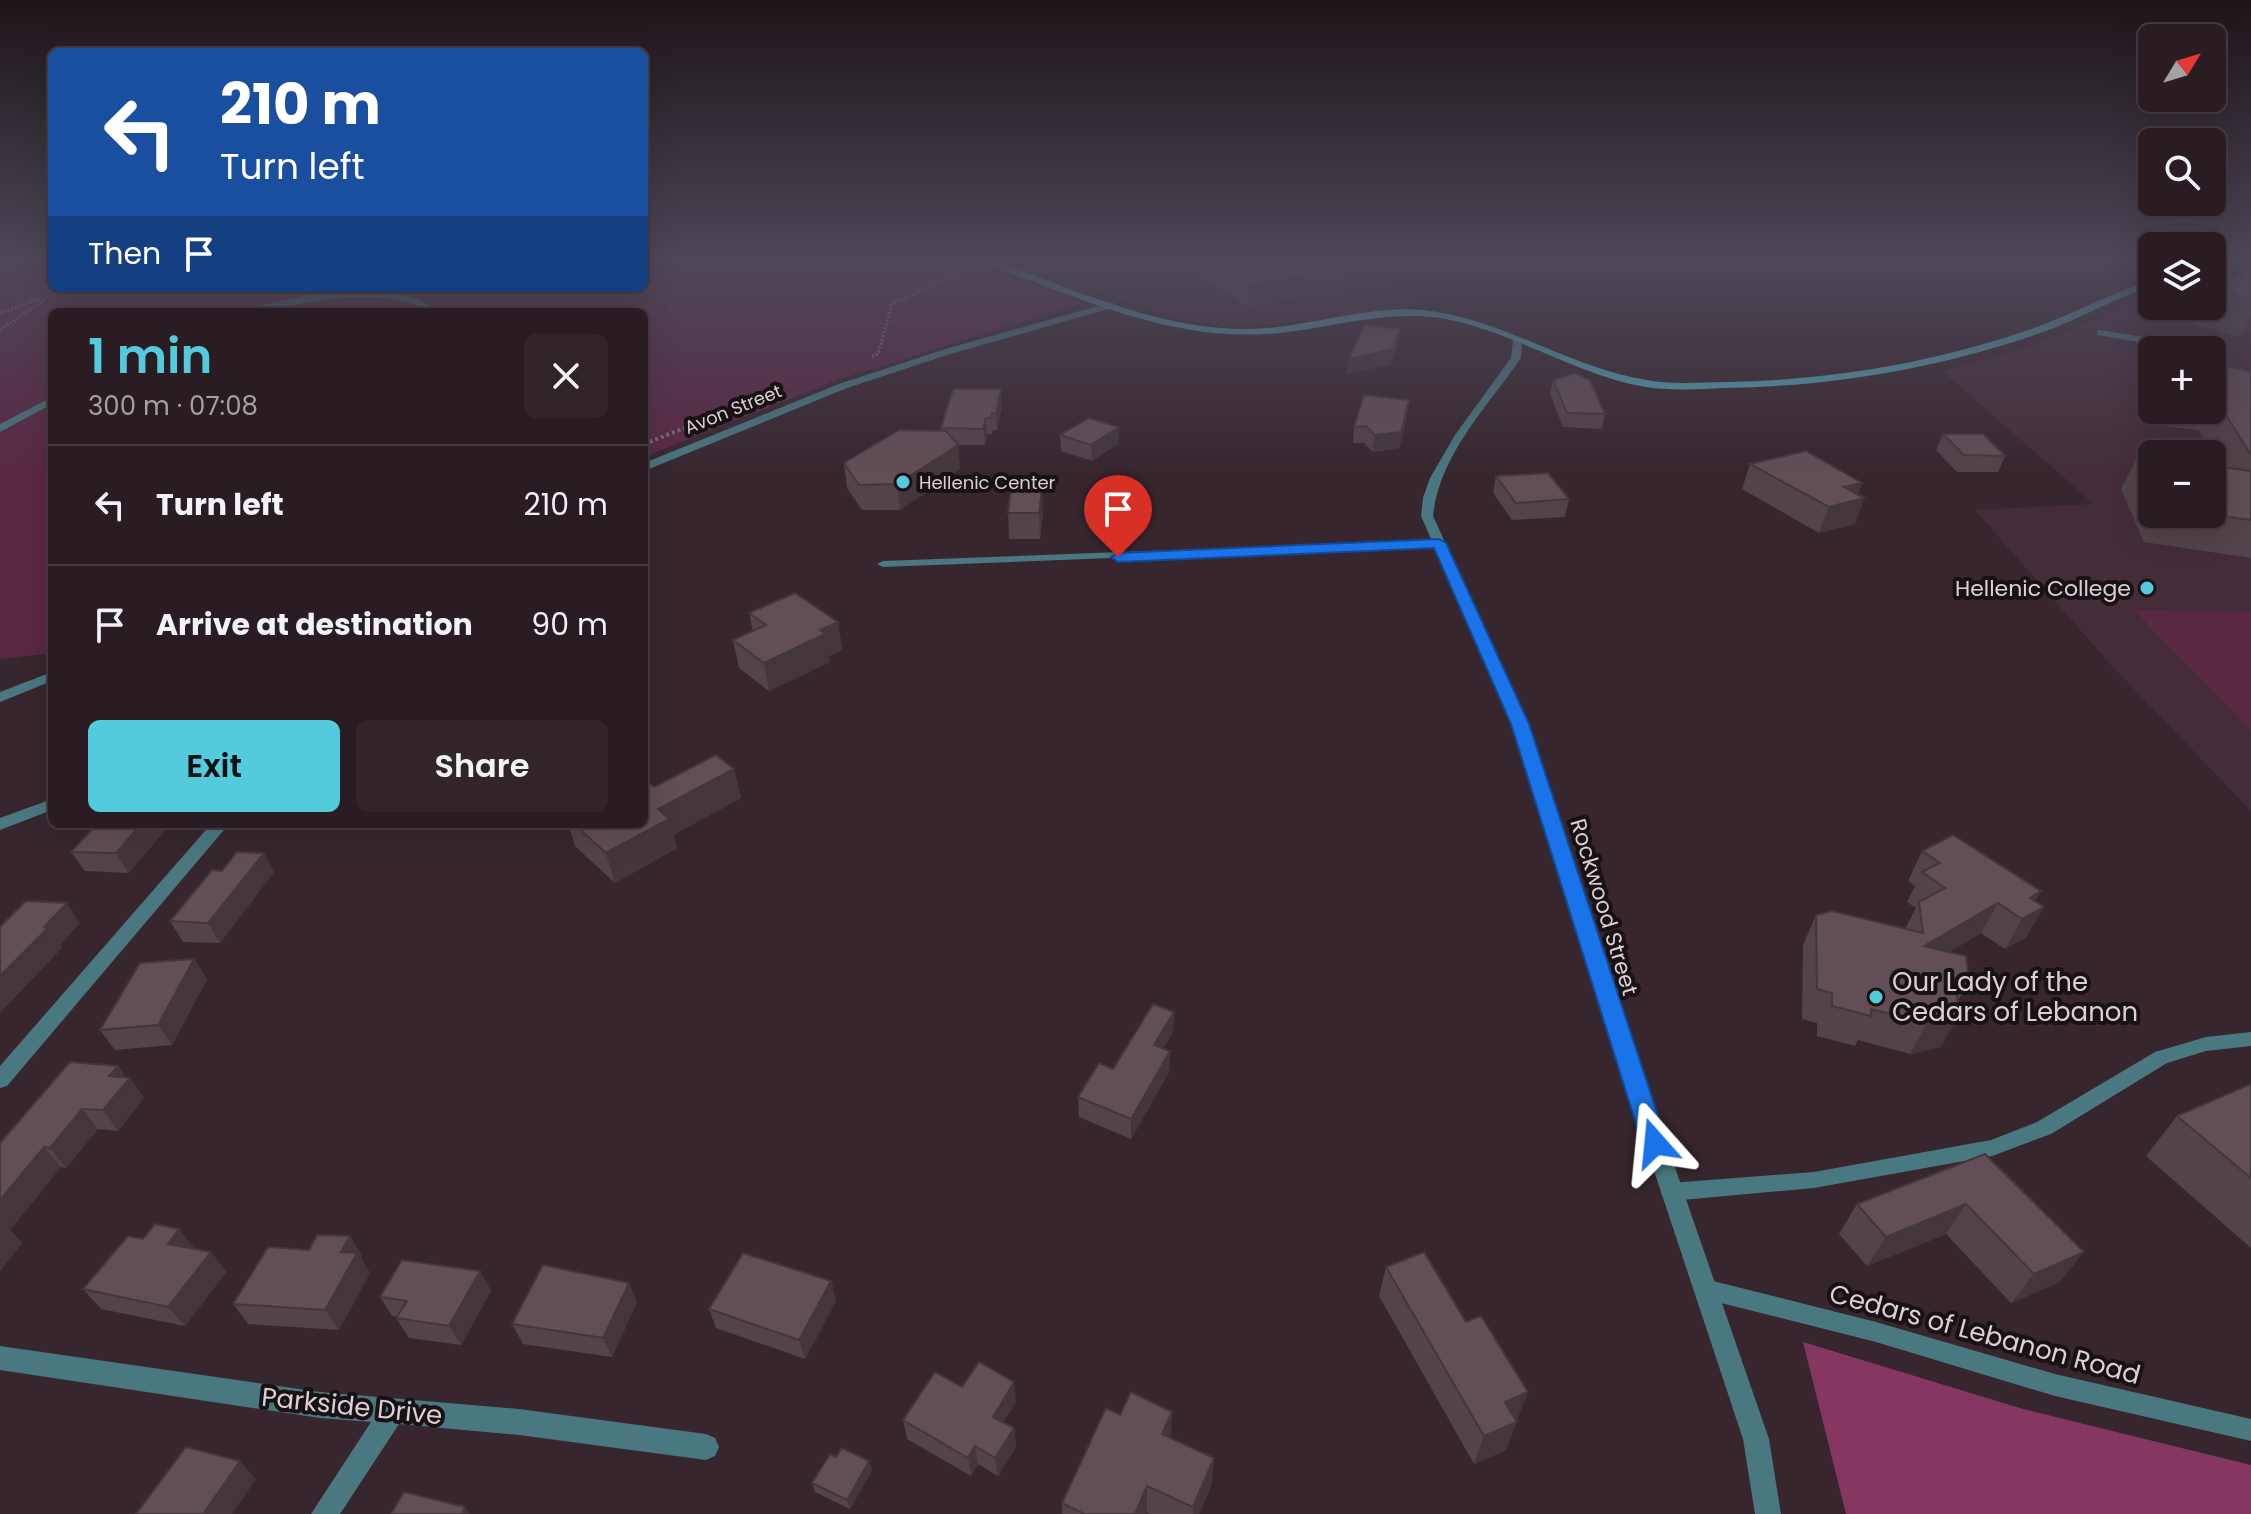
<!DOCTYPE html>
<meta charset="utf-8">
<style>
body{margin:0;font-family:Poppins,sans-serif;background:#31252a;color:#f1f3f6;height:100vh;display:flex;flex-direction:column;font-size:30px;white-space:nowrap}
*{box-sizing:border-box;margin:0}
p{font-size:26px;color:#a5a1a5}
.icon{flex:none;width:44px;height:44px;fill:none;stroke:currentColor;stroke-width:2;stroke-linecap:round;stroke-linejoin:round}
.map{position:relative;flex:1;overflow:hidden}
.panel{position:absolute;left:48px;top:308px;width:600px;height:520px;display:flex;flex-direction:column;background:#291c22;border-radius:12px;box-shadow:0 8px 32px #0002,0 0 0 2px #453a40}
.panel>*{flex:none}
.guide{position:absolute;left:48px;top:48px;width:600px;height:244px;border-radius:12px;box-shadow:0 8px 32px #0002,0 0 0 2px #453a40;background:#1a4fa0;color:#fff;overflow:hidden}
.needle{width:52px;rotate:52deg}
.tools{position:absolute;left:2138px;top:24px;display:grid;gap:16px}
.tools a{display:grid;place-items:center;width:88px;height:88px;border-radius:12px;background:#291c22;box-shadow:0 8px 32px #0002,0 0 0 2px #453a40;font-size:40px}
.pin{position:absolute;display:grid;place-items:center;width:68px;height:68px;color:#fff;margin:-82px -34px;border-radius:50% 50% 50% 0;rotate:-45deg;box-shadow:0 0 8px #0007}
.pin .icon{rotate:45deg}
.me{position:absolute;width:88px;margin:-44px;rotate:342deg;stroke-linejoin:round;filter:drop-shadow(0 0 6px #0008)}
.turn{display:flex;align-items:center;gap:28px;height:168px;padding:0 40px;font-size:36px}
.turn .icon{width:104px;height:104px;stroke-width:2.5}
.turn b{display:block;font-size:56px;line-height:68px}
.then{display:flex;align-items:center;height:76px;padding:0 40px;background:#0003;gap:16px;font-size:30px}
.round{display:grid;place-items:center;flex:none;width:84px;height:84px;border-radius:12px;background:#31252a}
.summary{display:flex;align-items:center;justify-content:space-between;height:136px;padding:0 40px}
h1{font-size:48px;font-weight:600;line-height:60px;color:#54cadd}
.primary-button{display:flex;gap:16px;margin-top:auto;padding:16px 40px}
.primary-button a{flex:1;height:92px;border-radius:12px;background:#54cadd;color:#111;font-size:32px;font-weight:600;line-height:92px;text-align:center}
.primary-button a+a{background:#31252a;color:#f1f3f6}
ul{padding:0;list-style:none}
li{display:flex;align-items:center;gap:24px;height:120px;padding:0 40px;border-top:2px solid #453a40}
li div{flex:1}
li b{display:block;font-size:30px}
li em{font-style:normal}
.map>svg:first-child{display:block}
</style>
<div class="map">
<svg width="2251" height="1514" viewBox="0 0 2251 1514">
<rect width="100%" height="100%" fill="#37262e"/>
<g fill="#442d38" fill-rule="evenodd">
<polygon points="1012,262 1355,262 1360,271 1397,286 1421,304 1332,319 1234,327 1183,320"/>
<path d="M2212 284 2251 285V811L2112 666 1975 510 2094 504 1942 371 2012 353 2094 321 2152 291V306H2212ZM2152 350H2212V410H2152ZM2152 454H2212V514H2152Z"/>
</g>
<g fill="#5a2843">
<polygon points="0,262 52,262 52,288 644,288 644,262 971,262 1083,303 837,380 644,457 644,312 52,312 52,653 0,659"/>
<polygon points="2134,610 2251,612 2251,730"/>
</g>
<polygon fill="#853762" points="1803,1342 2023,1409 2251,1465 2251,1514 1846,1514"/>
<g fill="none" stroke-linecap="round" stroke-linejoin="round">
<g stroke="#7b6c73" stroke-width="3" stroke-dasharray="2 2" stroke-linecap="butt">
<polyline points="0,313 70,288"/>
<polyline points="0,330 46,299"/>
<polyline points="872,356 878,354 892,304 968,269 961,262"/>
<polyline points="715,416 740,406"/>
</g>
<polyline stroke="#7b6c73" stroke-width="4" stroke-dasharray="3 3" stroke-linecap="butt" points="644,444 720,414"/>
<g fill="#497880" fill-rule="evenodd">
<polygon points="2100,330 2162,340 2166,343 2162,346 2097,335 2097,331"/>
<polygon points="1439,540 1443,541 1443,545 883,567 877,564 883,561"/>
<polygon points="2251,1032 2251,1046 2206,1051 2167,1063 2051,1134 1992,1156 1814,1188 1671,1201 1664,1198 1661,1192 1664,1186 1671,1183 1814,1172 1991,1140 2037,1122 2155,1052 2206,1037"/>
<polygon points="1705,1279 1876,1322 2055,1374 2251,1419 2251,1441 2055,1396 1876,1342 1705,1299 1698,1296 1695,1289 1698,1282"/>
</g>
<g fill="#497880" fill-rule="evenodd">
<polygon points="2221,262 2251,264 2251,270 2222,264"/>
<path d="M366 291C392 293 419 295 440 312 427 312 422 307 411 303 397 299 382 298 367 297 321 296 276 312 230 312L309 295Z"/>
<polygon points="1112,302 1117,305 1115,307 950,354 847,388 644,471 644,463 839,384 942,350"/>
<path d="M1513 340 1522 342 1521 358C1488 406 1439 455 1433 516L1528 724 1626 1026 1769 1439 1781 1514H1755L1743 1439 1606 1026 1512 724 1421 516 1423 498 1430 478 1455 435 1511 358Z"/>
<polygon points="52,397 52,404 0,432 0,424"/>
<polygon points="52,672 52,681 0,702 0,692"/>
<polygon points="52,799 52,810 0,830 0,818"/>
<polygon points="211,824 229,824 7,1086 0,1088 0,1066"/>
<polygon points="0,1346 320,1392 519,1409 706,1434 715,1438 719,1447 715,1456 706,1460 519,1435 399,1424 340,1514 311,1514 371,1422 320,1418 0,1370"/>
</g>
<g fill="#53a3b1" fill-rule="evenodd">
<path d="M987 262H999C1079 292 1162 330 1249 329 1307 328 1365 305 1423 310 1502 318 1569 368 1647 380 1673 385 1700 382 1726 382 1833 380 1933 363 2034 328 2074 314 2111 292 2152 281V287C2115 297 2082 318 2046 331 1941 368 1836 386 1725 388 1699 389 1672 391 1646 387 1568 374 1492 317 1416 316 1365 315 1316 331 1265 334 1188 339 1113 312 1042 285 1025 278 1002 272 987 262Z"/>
<polygon points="2212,276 2251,277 2251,283 2212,282"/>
</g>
</g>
<g fill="#53434a">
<polygon points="1178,262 1338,262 1348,268 1346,289 1249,307"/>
<polygon points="2251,270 2251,331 2240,337 2193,324 2202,306 2212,306 2212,288"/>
<polygon points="2212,372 2251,372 2251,558 2144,542 2121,489 2138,456 2152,457 2152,514 2212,514 2220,467 2199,430 2161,426 2144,398 2152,382 2152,410 2212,410"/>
<polygon points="1553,380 1605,414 1602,429 1563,427 1550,394"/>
<polygon points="1409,400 1407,416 1399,448 1373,452 1364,443 1353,443 1354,427"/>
<polygon points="1002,405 997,430 993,430 992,434 987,434 985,445 958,445 960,469 900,510 862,510 847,488 844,463 942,431 941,428"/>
<polygon points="1943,434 2005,456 1998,472 1957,472 1936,450"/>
<polygon points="1060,435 1119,443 1092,461 1061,451"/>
<polygon points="1750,464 1862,483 1858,495 1864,498 1855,524 1819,533 1742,489"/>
<polygon points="1496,476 1569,499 1565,517 1512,520 1493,493"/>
<polygon points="1011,489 1043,515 1040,539 1009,539 1008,513"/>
<polygon points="749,613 838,622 842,650 829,656 830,662 769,691 739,668 733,640 753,631"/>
<polygon points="734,769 741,798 673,835 677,848 615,883 575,846 568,824 644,824 654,787"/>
<polygon points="97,824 171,824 128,873 85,871 71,852"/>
<polygon points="1922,851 2035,901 2026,937 2005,949 1981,933 1949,952 1969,981 1957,1002 1941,1047 1910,1054 1858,1040 1855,1046 1817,1036 1817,1023 1802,1019 1803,945 1816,915 1905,929 1916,908 1907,902 1915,886 1908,881"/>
<polygon points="274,872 220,943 183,942 170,921"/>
<polygon points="194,959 207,979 172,1045 115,1050 100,1030"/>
<polygon points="1174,1012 1173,1032 1163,1049 1170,1051 1169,1072 1131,1139 1079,1117 1078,1097 1113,1069"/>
<polygon points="118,1066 126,1078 130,1078 144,1098 118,1131 98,1129 66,1168 61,1167 10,1230 22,1243 0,1271 0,1143"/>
<polygon points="2251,1084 2251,1248 2146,1156 2177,1116"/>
<polygon points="1985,1154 2060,1282 2011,1303 1946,1234 1867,1266 1839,1234 1857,1204"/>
<polygon points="350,1236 362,1256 361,1259 370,1273 339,1330 248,1324 233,1304 309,1250"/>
<polygon points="195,1249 211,1252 226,1272 185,1326 101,1309 83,1289"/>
<polygon points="1386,1267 1466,1322 1528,1392 1516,1421 1506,1450 1474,1464 1379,1296"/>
<polygon points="480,1271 491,1291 461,1345 409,1338 396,1318 397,1317 392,1316 380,1297"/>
<polygon points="831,1281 836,1301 805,1359 716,1328 709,1309"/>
<polygon points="637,1302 612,1357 523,1344 512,1324"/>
<polygon points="962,1387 1016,1401 1003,1423 1014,1428 1016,1447 998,1476 978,1464 971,1476 907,1439 903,1420"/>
<polygon points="1171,1438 1214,1458 1211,1486 1199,1514 1149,1514 1147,1513 1146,1514 1062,1514 1062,1503"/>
<polygon points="836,1457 872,1470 850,1509 815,1492 812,1483"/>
</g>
<g fill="#44373c">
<polygon points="1348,268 1346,289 1249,307 1250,285"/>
<polygon points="2251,316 2251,331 2240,337"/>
<polygon points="1400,329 1398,344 1391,365 1347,374 1349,359"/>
<polygon points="1001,389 1002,405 997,430 996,414"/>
<polygon points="1409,400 1407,416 1399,448 1373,452 1375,435"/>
<polygon points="986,418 987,434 985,445 983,429"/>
<polygon points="1119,427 1119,443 1092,461 1091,445"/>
<polygon points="958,445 960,469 900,510 897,484"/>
<polygon points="1862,483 1856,501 1864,498 1855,524 1819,533 1829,507 1844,487"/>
<polygon points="1042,489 1043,515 1040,539 1039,513"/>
<polygon points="838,622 842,650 829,656 830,662 769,691 764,663 820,630"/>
<polygon points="734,769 741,798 673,835 677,848 615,883 606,853 658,809"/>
<polygon points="141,824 171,824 128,873 116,853"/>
<polygon points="264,853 274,872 220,943 208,923"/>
<polygon points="2041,891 2026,917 2044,907 2026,937 2005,949 2022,919 2030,898"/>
<polygon points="67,903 80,923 60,945 62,948 0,1013 0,976"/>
<polygon points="1998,903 1981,933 1908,976 1924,946"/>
<polygon points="194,959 207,979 172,1045 158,1025"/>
<polygon points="1174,1012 1173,1032 1153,1066 1154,1045"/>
<polygon points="1959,1016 1941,1047 1910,1054 1927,1023"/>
<polygon points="1170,1051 1169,1072 1131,1139 1131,1119"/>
<polygon points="118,1066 128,1080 130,1078 144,1098 118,1131 103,1110 109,1076"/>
<polygon points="82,1109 98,1129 66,1168 50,1148"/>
<polygon points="44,1147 61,1167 10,1230 22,1243 0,1271 0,1200"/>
<polygon points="1966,1204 1946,1234 1867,1266 1886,1237"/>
<polygon points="179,1229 195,1249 168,1244"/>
<polygon points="350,1236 362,1256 361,1259 370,1273 339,1330 325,1310 341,1252"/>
<polygon points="211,1252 226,1272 185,1326 168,1307"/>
<polygon points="2084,1252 2060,1282 2011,1303 2034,1274"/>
<polygon points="480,1271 491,1291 461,1345 449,1326"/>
<polygon points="831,1281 836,1301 805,1359 799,1340"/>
<polygon points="629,1283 637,1302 612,1357 603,1338"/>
<polygon points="1014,1382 1016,1401 995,1436 993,1417"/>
<polygon points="1528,1392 1517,1420 1494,1430 1505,1402"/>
<polygon points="1172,1412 1171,1440 1162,1434"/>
<polygon points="1517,1422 1506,1450 1474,1464 1484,1436"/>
<polygon points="1014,1428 1016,1447 998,1476 995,1458"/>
<polygon points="975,1446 978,1464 971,1476 968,1458"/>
<polygon points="1214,1458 1211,1486 1199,1514 1193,1514 1193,1507"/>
<polygon points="240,1461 256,1479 232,1514 203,1514"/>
<polygon points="869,1461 872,1470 850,1509 847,1500"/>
<polygon points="1147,1486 1147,1513 1146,1514 1135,1514"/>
<polygon points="465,1507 470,1514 462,1514"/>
</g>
<g fill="#614e56" stroke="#44373c" stroke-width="2">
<polygon points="1212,262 1338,262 1348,268 1250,285"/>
<polygon points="2251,270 2251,299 2212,289 2212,288"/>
<polygon points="1364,325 1400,329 1393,349 1349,359"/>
<polygon points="2232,367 2251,372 2251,455 2216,399 2212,398 2212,372"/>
<polygon points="1575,373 1590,380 1605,414 1567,413 1553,380"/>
<polygon points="953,389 1001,389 996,414 992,413 991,418 986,418 983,429 941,428"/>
<polygon points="1364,395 1409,400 1401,432 1375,435 1366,426 1354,427"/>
<polygon points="1089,418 1119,427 1091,445 1060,435"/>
<polygon points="899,430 946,431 958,445 897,484 859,485 844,463"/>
<polygon points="1943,434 1983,434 2005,456 1964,455"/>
<polygon points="1806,451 1862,483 1844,487 1864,498 1829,507 1750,464"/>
<polygon points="2138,456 2152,457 2152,485"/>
<polygon points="2212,466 2251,471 2251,520 2206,514 2212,514"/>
<polygon points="1548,473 1569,499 1516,503 1496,476"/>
<polygon points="1011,489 1042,489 1039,513 1008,513"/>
<polygon points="795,593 838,622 820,630 825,634 764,663 733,640 766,625 749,613"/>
<polygon points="716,755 734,769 658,809 669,819 606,853 574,824 644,824 644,778 654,787"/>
<polygon points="97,824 141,824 116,853 71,852"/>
<polygon points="1953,835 2041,891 2030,898 2044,907 2022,919 1998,903 1924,946 1966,956 1969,981 1955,978 1959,1016 1927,1023 1871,1009 1871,1016 1832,1006 1832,993 1817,989 1816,915 1832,911 1923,933 1919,902 1945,888 1922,872 1940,863 1922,851"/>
<polygon points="237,852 264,853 208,923 170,921 212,870 222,871"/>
<polygon points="26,901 67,903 44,927 48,928 0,976 0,927"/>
<polygon points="194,959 158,1025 100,1030 140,963"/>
<polygon points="1153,1004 1174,1012 1154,1045 1170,1051 1131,1119 1078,1097 1099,1063 1113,1069"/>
<polygon points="70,1062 118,1066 109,1076 130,1078 103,1110 82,1109 50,1148 44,1147 0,1200 0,1143"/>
<polygon points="2251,1084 2251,1178 2177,1116"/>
<polygon points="1985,1154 2084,1252 2034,1274 1966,1204 1886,1237 1857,1204"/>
<polygon points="155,1224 179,1229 168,1244 211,1252 168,1307 83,1289 128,1236 143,1239"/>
<polygon points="317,1235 350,1236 341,1252 357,1253 325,1310 233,1304 268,1247 309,1250"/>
<polygon points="1424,1252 1466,1322 1481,1316 1528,1392 1505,1402 1517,1422 1484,1436 1386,1267"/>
<polygon points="743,1253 831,1281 799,1340 709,1309"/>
<polygon points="402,1260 480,1271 449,1326 396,1318 407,1301 380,1297"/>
<polygon points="543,1265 629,1283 603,1338 512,1324"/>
<polygon points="979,1362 1014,1382 993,1417 1014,1428 995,1458 975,1446 968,1458 903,1420 935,1372 962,1387"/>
<polygon points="1131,1392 1172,1412 1162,1434 1214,1458 1193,1507 1147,1486 1135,1514 1084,1514 1062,1503 1106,1408 1120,1415"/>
<polygon points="186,1447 240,1461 203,1514 136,1514"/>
<polygon points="842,1448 869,1461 847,1500 812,1483 830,1454 836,1457"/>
<polygon points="404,1492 465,1507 462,1514 391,1514"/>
</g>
<linearGradient id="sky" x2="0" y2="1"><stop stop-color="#1e1519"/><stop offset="0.55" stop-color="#4d4757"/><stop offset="1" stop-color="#4d4757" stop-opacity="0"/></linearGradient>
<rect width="2251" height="474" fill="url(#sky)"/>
<polygon fill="#1a73e8" stroke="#114b97" stroke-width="2" points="1439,539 1446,543 1529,724 1667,1143 1663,1150 1655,1153 1646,1150 1642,1143 1511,724 1434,548 1118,562 1111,557 1118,553"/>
<g fill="#54cadd" stroke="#191215" stroke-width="3">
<circle cx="903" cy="482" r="8"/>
<circle cx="2147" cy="588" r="8"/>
<circle cx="1876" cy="997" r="8"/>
</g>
<g text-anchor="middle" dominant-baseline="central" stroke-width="8" stroke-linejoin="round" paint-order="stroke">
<g font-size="18" fill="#dbd0d5" stroke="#191215">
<text transform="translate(733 409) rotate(-22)">Avon Street</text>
</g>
<g font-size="18" fill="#dbd0d5" stroke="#191215" text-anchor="start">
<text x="919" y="482">Hellenic Center</text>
</g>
<g font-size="22" fill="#dbd0d5" stroke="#191215" text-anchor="end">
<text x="2131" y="588">Hellenic College</text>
</g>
<g font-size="22" fill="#dbd0d5" stroke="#191215">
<text transform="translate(1604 907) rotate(73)">Rockwood Street</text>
</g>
<g font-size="26" fill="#dbd0d5" stroke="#191215" text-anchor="start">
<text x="1892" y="982">Our Lady of the<tspan x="1892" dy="30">Cedars of Lebanon</tspan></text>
</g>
<g font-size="26" fill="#dbd0d5" stroke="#191215">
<text transform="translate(1985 1334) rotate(15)">Cedars of Lebanon Road</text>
<text transform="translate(352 1406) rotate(6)">Parkside Drive</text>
</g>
</g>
</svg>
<div class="tools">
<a><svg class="needle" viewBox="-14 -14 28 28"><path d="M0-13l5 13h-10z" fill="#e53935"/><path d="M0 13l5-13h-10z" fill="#a5a1a5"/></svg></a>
<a><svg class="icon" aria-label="search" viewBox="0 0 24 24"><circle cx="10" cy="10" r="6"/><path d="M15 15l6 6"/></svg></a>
<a><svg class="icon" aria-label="layers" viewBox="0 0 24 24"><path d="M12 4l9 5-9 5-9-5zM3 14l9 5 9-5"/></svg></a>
<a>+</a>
<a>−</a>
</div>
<div class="pin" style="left:1118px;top:557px;background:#d93025"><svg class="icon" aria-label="arrive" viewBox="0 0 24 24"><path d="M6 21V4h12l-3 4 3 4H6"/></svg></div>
<svg class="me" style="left:1655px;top:1143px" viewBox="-20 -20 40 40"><path d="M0-17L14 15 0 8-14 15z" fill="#1a73e8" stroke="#fff" stroke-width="4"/></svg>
<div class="guide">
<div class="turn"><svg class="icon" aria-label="left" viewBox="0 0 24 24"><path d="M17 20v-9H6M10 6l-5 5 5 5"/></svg><div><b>210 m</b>Turn left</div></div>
<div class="then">Then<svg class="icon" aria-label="arrive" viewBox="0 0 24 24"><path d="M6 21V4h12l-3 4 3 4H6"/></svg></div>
</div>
<section class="panel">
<div class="summary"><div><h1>1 min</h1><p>300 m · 07:08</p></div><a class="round"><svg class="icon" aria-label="close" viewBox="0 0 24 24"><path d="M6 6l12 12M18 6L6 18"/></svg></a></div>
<ul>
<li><svg class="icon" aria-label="left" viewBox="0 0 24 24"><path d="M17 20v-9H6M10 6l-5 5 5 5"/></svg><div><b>Turn left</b></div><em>210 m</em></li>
<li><svg class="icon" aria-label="arrive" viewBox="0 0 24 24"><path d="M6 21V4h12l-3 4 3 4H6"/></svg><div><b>Arrive at destination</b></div><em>90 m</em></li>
</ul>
<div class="primary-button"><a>Exit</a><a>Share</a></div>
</section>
</div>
